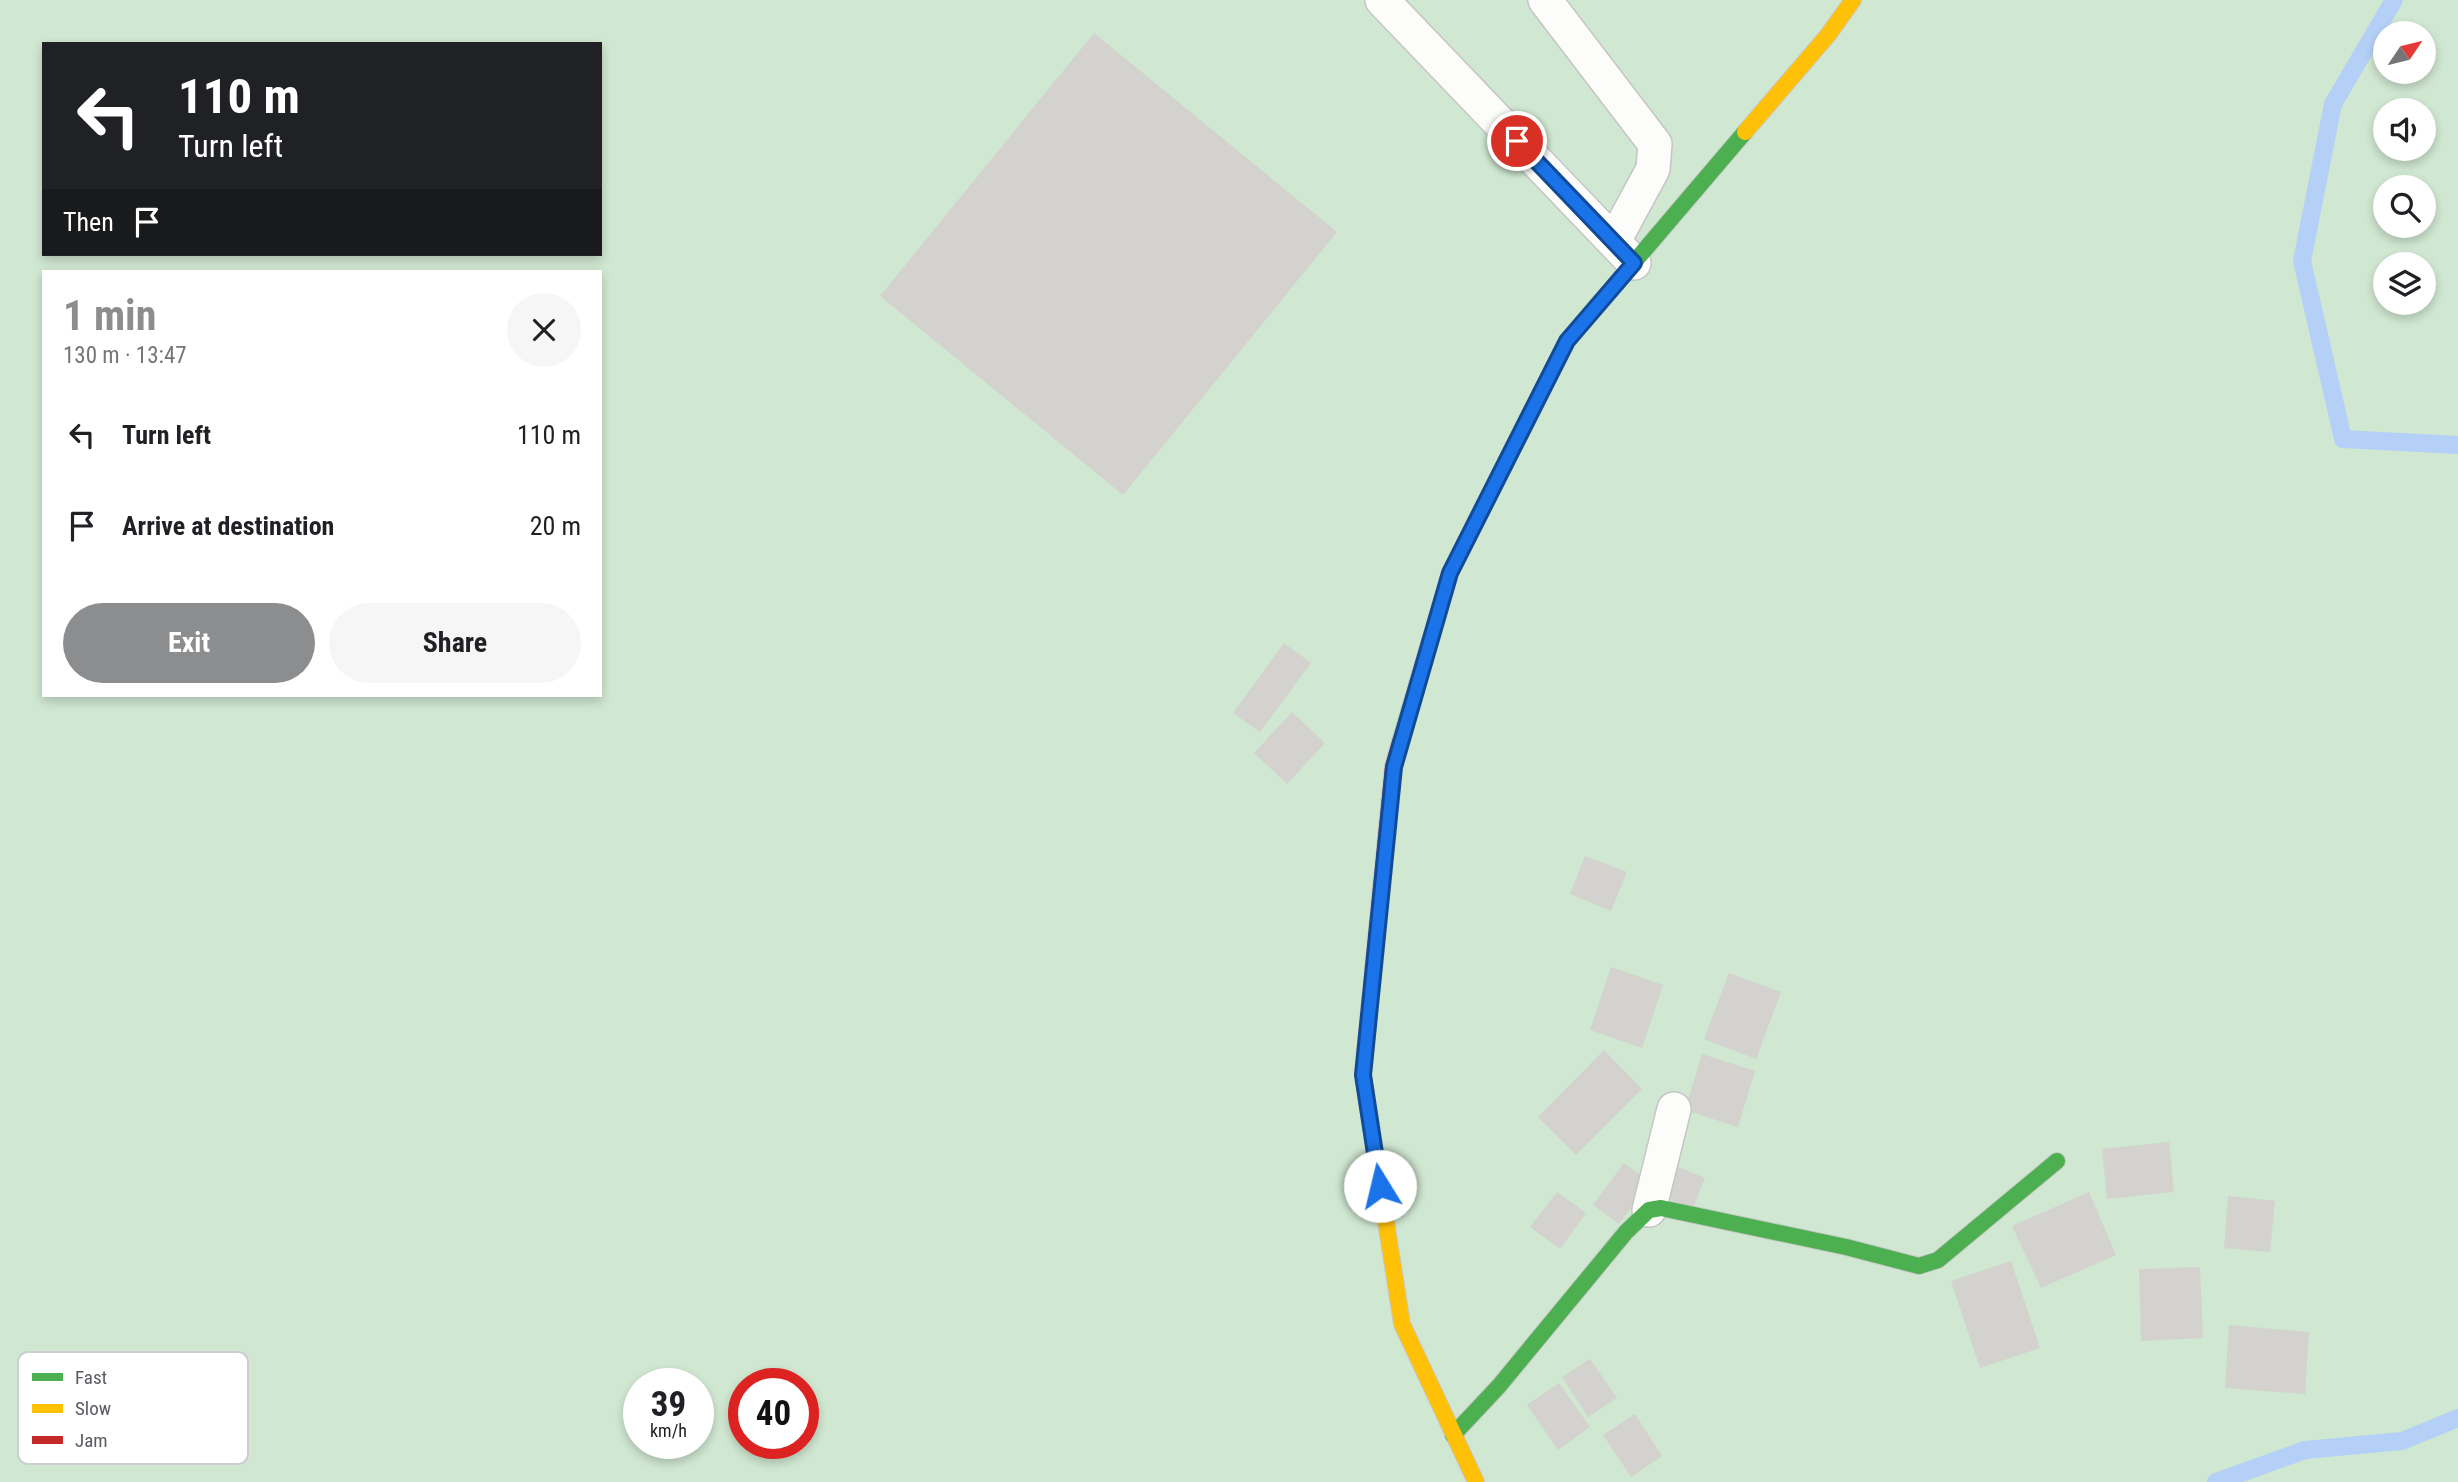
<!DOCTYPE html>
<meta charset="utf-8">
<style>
body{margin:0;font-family:"Roboto Condensed",sans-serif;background:#f6f6f6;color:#202124;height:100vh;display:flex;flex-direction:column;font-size:26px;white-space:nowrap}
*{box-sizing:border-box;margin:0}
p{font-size:23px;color:#757577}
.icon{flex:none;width:38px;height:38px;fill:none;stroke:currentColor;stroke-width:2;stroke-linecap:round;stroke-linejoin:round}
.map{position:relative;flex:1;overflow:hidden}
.drawer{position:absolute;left:42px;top:270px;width:560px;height:427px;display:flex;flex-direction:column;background:#fff;border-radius:0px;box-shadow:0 4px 10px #0003}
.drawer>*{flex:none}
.hud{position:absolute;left:42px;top:42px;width:560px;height:214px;border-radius:0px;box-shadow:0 4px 10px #0003;background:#202124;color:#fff;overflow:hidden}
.needle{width:46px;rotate:55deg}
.tools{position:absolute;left:2373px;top:21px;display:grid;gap:14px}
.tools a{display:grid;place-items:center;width:63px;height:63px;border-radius:50%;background:#fff;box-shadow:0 4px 10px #0003;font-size:35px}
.speed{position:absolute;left:623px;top:1368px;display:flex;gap:14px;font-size:35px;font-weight:700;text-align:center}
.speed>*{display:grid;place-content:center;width:91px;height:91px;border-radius:50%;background:#fff;box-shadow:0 4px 10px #0003;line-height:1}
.speed small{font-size:18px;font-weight:400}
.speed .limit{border:10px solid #d22;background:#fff;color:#111}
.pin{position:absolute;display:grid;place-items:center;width:60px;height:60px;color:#fff;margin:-30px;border:4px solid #fff;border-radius:50%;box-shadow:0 2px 7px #0007}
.me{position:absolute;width:77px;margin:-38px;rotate:351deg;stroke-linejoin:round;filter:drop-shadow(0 0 5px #0008)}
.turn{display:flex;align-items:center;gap:24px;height:147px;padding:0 21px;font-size:32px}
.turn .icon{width:91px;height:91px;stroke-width:2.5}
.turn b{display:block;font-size:49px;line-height:60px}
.then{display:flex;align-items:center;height:66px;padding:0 21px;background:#0003;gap:14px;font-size:26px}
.round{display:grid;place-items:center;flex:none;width:74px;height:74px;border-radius:37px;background:#f6f6f6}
.headline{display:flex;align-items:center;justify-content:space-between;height:119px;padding:0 21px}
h1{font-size:42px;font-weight:700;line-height:52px;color:#8c8d8f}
.cta{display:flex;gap:14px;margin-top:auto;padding:14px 21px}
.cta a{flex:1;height:80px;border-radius:42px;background:#8c8d8f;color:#fff;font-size:28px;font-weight:700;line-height:80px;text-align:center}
.cta a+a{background:#f6f6f6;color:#202124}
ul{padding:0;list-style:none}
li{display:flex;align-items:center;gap:21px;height:91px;padding:0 21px}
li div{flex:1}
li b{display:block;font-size:26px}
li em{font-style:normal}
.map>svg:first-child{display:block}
</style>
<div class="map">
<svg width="2458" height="1482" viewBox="0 0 2458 1482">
<rect width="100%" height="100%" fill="#eae9e3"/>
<path fill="#d0e7d1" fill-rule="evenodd" d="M0 0H2458V1482H0ZM2385 33H2424V72H2385ZM44 44H600V254H44ZM2385 110H2424V149H2385ZM2385 187H2424V226H2385ZM2385 264H2424V303H2385ZM44 271H600V695H44ZM639 1384H698V1444H639ZM744 1384H803V1444H744Z"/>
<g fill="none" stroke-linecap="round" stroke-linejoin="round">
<g stroke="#b5d0f7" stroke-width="18">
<polyline points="2394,0 2333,104 2302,261 2343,439 2458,445"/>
<polyline points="2216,1482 2305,1450 2402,1441 2458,1418"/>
</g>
</g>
<g fill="#d3d2ce">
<polygon points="1094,33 1337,232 1123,495 880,296"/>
<polygon points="1284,643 1311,663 1260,732 1233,713"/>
<polygon points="1292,712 1325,743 1287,784 1254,753"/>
<polygon points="1585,856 1627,872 1611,911 1570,894"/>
<polygon points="1611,967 1663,985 1642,1048 1590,1030"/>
<polygon points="1729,973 1781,992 1756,1059 1704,1039"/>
<polygon points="1604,1050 1642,1089 1576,1155 1538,1117"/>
<polygon points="1702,1054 1755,1071 1738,1127 1685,1110"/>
<polygon points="2169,1142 2174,1192 2107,1199 2102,1149"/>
<polygon points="1624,1163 1650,1182 1619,1224 1593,1205"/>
<polygon points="1678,1167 1705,1178 1693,1208 1667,1198"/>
<polygon points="1557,1192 1586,1213 1560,1249 1530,1227"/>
<polygon points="2089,1192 2116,1255 2041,1288 2012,1226"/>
<polygon points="2228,1196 2275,1201 2270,1252 2224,1248"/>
<polygon points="2011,1261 2040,1348 1980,1368 1951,1281"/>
<polygon points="2200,1267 2203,1338 2141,1341 2139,1269"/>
<polygon points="2229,1325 2309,1332 2305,1394 2225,1388"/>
<polygon points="1590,1359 1617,1398 1588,1417 1562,1377"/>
<polygon points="1559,1383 1590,1427 1558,1450 1527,1405"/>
<polygon points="1635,1414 1662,1456 1631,1477 1603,1435"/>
</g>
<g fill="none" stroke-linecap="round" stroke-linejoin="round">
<defs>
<g id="lane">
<polyline points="1382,0 1634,263"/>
<polyline points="1545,0 1655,144 1653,169 1614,241"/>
<polyline points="1649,1210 1674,1109"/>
</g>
<g id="fast">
<polyline points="1400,742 1450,573 1567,341 1745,132"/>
<polyline points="1453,1435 1499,1386 1626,1232 1649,1210 1661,1208 1846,1247 1919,1266 1938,1260 2057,1161"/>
</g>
<g id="slow">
<polyline points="1745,132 1828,35 1853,0"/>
<polyline points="1366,1042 1363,1075 1402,1324 1476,1482"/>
</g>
<polyline id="jam" points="1366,1042 1393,767 1400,742"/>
</defs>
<use href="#lane" stroke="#c6c5c5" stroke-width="36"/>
<use href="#fast" stroke="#c8c8c8" stroke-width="18"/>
<use href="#slow" stroke="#c8c8c8" stroke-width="18"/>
<use href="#jam" stroke="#c8c8c8" stroke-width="18"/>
<use href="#lane" stroke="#fcfcfb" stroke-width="33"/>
<use href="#fast" stroke="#4caf50" stroke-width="16"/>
<use href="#slow" stroke="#ffc107" stroke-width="16"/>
<use href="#jam" stroke="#c62828" stroke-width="16"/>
</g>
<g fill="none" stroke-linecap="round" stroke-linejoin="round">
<defs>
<polyline id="route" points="1380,1186 1363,1075 1394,767 1450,573 1567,341 1634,263 1517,141"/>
</defs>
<use href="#route" stroke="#114b97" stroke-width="18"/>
<use href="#route" stroke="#1a73e8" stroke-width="12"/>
</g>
<rect x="18" y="1352" width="230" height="112" rx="10" fill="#fff" stroke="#cdced0" stroke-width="2"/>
<rect x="32" y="1373" width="31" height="8" fill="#4caf50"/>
<rect x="32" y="1404" width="31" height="9" fill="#ffc107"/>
<rect x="32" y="1436" width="31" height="8" fill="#c62828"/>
<g font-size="19" fill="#595b62">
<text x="75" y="1384">Fast</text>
<text x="75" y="1415">Slow</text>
<text x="75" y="1447">Jam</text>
</g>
</svg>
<div class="tools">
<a><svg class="needle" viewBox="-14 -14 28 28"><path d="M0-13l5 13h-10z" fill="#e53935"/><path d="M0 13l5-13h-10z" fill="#757577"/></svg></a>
<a><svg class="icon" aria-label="sound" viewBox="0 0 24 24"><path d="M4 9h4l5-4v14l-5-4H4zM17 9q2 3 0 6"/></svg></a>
<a><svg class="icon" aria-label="search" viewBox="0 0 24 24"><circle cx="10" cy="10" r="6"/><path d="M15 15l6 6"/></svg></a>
<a><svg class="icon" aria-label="layers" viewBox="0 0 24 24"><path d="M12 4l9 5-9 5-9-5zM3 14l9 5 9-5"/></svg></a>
</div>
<div class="speed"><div>39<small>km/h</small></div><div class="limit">40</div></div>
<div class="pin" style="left:1517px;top:141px;background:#d93025"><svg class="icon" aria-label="arrive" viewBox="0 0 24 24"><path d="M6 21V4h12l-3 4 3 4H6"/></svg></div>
<svg class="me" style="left:1380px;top:1186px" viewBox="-20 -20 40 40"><circle r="19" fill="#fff"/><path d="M0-13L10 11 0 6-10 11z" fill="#1a73e8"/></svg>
<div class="hud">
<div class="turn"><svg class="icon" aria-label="left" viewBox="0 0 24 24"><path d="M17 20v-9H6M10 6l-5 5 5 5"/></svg><div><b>110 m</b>Turn left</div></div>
<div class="then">Then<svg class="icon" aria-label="arrive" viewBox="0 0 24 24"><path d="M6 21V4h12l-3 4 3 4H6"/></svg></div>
</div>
<section class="drawer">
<div class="headline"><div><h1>1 min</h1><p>130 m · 13:47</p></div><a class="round"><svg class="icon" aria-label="close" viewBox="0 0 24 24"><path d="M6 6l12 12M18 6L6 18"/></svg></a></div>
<ul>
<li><svg class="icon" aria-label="left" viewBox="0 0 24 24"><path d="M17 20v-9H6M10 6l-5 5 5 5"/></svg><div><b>Turn left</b></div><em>110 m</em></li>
<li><svg class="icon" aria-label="arrive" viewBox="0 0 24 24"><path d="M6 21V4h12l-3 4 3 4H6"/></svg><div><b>Arrive at destination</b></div><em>20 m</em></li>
</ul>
<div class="cta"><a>Exit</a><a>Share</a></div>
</section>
</div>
